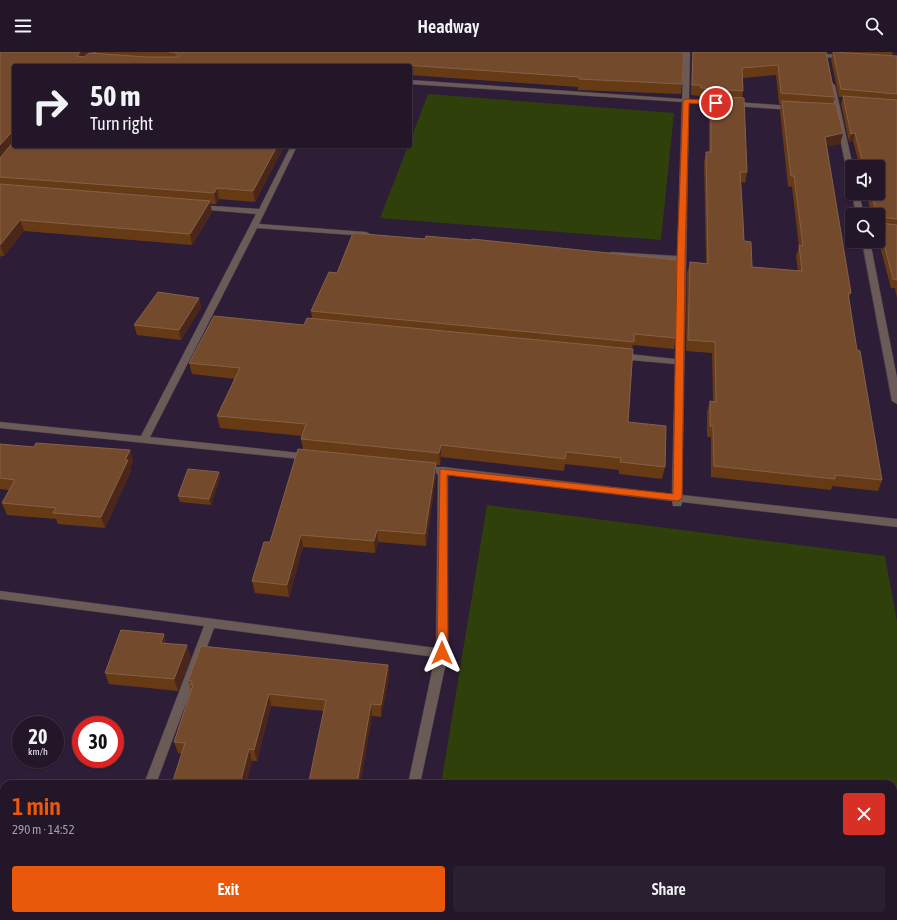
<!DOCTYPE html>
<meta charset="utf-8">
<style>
body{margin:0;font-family:"Asap Condensed",sans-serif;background:#2a1f30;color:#f1f3f6;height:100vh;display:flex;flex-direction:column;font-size:15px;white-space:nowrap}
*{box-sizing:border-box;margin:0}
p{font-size:13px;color:#a29fa8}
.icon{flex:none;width:22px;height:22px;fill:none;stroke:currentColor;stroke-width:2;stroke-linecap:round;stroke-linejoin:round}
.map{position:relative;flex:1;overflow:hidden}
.sheet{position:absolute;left:0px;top:728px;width:897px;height:140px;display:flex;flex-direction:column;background:#221628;border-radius:12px 12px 0 0;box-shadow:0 1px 3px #0004,0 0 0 1px #3f3545}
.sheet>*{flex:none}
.top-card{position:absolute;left:12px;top:12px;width:400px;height:84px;border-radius:4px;box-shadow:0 1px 3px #0004,0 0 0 1px #3f3545;background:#221628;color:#f1f3f6;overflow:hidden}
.controls{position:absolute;left:845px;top:108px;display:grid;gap:8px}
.controls a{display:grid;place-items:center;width:40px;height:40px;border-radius:4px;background:#221628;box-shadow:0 1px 3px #0004,0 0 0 1px #3f3545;font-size:20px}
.speed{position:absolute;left:12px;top:664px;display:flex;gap:8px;font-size:20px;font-weight:700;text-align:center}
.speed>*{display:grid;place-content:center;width:52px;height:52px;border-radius:50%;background:#221628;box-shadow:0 1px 3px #0004,0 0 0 1px #3f3545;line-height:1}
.speed small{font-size:10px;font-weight:400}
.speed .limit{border:6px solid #d22;background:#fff;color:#111}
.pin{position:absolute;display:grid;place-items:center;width:34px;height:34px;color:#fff;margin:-17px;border:2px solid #fff;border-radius:50%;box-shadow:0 1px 4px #0007}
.me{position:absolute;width:44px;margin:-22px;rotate:0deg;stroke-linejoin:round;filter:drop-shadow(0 0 3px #0008)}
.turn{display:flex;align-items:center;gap:14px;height:84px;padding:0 12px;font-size:18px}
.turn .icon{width:52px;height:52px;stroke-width:2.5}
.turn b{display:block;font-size:28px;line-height:34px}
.round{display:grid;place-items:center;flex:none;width:42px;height:42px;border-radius:4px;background:#2a1f30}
.summary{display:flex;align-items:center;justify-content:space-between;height:68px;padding:0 12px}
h1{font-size:24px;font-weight:600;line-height:30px;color:#ea580c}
.cta{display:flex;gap:8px;margin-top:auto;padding:8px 12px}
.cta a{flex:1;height:46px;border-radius:4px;background:#ea580c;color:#fff;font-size:16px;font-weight:600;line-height:46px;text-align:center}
.cta a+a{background:#2a1f30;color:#f1f3f6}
header{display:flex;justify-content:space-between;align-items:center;height:52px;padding:0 12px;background:#221628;font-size:18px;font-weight:600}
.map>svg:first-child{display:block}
</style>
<header><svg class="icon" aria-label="menu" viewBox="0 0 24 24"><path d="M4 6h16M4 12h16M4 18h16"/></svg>Headway<svg class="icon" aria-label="search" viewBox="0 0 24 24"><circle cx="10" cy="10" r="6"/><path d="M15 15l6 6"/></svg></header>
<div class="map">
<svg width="897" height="868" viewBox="0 0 897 868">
<rect width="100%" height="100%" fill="#2d1d36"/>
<g fill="#30400a">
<polygon points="428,42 674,61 661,188 380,166 408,94 410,94 410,89"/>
<polygon points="487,453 885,504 897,570 897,849 893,849 893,732 441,732"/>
</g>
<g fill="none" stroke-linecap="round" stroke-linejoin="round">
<defs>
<g id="street">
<polygon points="93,0 99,0 87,14 81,14"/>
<polygon points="684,0 690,0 689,47 793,54 796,56 793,58 689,51 682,443 897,467 897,475 682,450 681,454 673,454 672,449 448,423 448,601 420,732 408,732 435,605 214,576 156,732 144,732 204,574 0,547 0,539 436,596 438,422 421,419 419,417 421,415 443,415 672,442 675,312 619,307 615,304 619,301 675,307 677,209 611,204 607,202 611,200 677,204 682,50 410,32 410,28 682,47"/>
<polygon points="826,2 845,3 848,5 845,7 824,5 823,4"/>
<polygon points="832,31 835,33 853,115 852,115 852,127 848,125 829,33"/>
<polygon points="291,94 297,94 259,172 366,180 370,182 366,184 257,176 150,385 309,402 312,403 314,405 312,407 309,408 0,376 0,370 141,384 256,162 197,157 193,155 197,153 259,157"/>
<polygon points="852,140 859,141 864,163 856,163"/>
<polygon points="862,189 870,189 897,326 897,352 892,349"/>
<rect x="0" y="766" width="4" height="12"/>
<polygon points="377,864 391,864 390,868 376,868"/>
<rect x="563" y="864" width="14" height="4"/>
<polygon points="668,864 708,864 710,868 670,868"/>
</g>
</defs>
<use href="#street" stroke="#493a52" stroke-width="1"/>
<use href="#street" fill="#6b5b56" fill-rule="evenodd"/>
</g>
<g fill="#673a16" fill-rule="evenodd">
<polygon points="0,0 96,2 96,0 684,0 682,32 681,42 578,38 578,35 410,23 410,14 14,14 14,94 284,94 255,150 219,147 216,152 210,152 212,160 192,193 24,179 4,204 1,204 0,206"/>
<path d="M692 0H826L835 45 833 52 843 81 840 92 827 94 851 241 849 246 857 298 882 428 878 439 832 434 831 438 711 425V385H707V360L710 349H713L712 301 686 299 687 221 690 210 706 211 704 110 706 100H709V54L711 47 699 46V44L691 43ZM776 23 779 52H781L780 59 788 134 792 135 799 195 796 204 798 219 752 215 744 189 741 130 745 131 747 120 742 46 743 39V26Z"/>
<polygon points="833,0 893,0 892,4 897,4 897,246 895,236 891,236 878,187 878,163 872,163 866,141 878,141 878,115 860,115 853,89 849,90 841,52 843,45 839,45 831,8"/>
<polygon points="329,220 676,286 674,297 633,293 632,297 628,370 665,415 662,427 619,422 619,418 565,412 564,419 441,405 440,413 436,413 436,423 426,494 378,490 375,501 303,495 289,545 255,541 252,529 270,490 303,397 301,387 302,384 220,376 217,364 235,327 192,322 189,311 304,273 312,267 311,259"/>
<polygon points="199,246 201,256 181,288 137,283 134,273"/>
<polygon points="0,392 34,395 130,398 133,410 130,416 131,419 105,476 58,472 56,467 7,463 2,451 9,438 0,437"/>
<polygon points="219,420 220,426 211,453 180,450 178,444"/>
<polygon points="167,591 191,605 178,639 109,632 105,621"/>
<polygon points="388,613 389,625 381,665 372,664 360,732 302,732 309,729 324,659 271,654 257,709 252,709 246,732 172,732 182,702 178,701 174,690 191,638 188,629"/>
</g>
<g fill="#4a271a">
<polygon points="80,0 92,0 80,14 77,4"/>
<polygon points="11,81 14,91 0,108 0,93"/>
<polygon points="843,81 840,92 822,95 825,85"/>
<polygon points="855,81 853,89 849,90 851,82"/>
<polygon points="277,94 284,94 255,150 253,139"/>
<polygon points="217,136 219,147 216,152 214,141"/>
<polygon points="210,149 212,160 192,193 190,182"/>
<polygon points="20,168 24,179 4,204 0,193"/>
<polygon points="199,246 201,256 181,288 179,278"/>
<polygon points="441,393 441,405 440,413 439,401"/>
<polygon points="130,398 133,410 130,416 131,419 105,476 101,465"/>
<polygon points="436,411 436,423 426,494 425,482"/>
<polygon points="219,420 220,426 211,453 209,447"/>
<polygon points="377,478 378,490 375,501 374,489"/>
<polygon points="301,483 303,495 289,545 287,533"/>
<polygon points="164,582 167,594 161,591"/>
<polygon points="187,593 191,605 178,639 174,627"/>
<polygon points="388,613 389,625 381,665 381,653"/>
<polygon points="269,642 271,654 257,709 254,698"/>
<polygon points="371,652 372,664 360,732 357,732"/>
<polygon points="249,697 252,709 246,732 240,732"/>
<polygon points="345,864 349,864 348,868 344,868"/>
</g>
<g fill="#744a2c" stroke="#846049">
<polygon points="0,0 80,0 77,4 84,5 89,1 147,5 177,5 179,4 174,0 169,0 684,0 682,32 579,27 579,25 404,13 403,14 14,14 14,81 11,81 0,93"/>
<polygon points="693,0 826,0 835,45 781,41 778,13 742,16 743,39 701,36 701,33 692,33"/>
<polygon points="833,0 897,4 897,42 841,37"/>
<polygon points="711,44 744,46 747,120 740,120 743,168 744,189 751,190 752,215 802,219 799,193 803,194 794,124 791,124 782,49 836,52 843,81 825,85 851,241 848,241 857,298 860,299 882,428 835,423 835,427 714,414 713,374 710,374 710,349 716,350 715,290 688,288 690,210 708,212 706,100 711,100"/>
<polygon points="843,44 897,48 897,167 881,165 879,171 897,173 897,228 893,227 878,168 878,163 877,163 871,141 878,141 878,115 864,115 855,81 851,82"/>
<polygon points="14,89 14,94 277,94 253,139 217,136 214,141 0,125 0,106"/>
<polygon points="0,132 210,149 190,182 20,168 0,193"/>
<polygon points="353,181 425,187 426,184 471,188 472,187 677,208 676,286 634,282 634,290 311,259 329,220 337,221"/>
<polygon points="158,240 199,246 179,278 134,273"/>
<polygon points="214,264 304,273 307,266 633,297 628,370 666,374 665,415 620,410 621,406 566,400 565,407 441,393 439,401 301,387 306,372 217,364 240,316 189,311"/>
<polygon points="36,391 130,398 125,408 128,408 101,465 53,461 56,456 2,451 15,428 0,426 0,392 34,395"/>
<polygon points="298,397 436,411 425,482 377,478 374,489 301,483 287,533 252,529 264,490 270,490"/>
<polygon points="188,417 219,420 209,447 178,444"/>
<polygon points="121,578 164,582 161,591 187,593 174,627 105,621"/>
<polygon points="201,594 388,613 381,653 371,652 357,732 302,732 302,729 309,729 326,648 269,642 254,698 249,697 240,732 172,732 185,691 174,690 193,633 190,633 192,629 188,629"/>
<polygon points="0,785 4,785 4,864 345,864 344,868 0,868"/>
<polygon points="394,864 548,864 547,868 393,868"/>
</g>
<polygon fill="#ea580c" stroke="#983908" points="686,47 716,49 719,51 716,53 689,51 685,207 682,446 678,449 447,423 448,601 442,605 439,604 437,601 440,417 673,442 677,207 683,49"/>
</svg>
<div class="controls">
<a><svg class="icon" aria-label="sound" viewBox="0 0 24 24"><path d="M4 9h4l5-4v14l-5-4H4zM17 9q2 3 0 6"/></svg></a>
<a><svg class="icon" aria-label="search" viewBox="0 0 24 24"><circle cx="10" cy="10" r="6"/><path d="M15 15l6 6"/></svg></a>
</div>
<div class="speed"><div>20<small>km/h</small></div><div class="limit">30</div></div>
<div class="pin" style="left:716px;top:51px;background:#d93025"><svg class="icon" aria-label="arrive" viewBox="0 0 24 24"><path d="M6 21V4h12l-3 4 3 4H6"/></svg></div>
<svg class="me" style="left:442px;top:601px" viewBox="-20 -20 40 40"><path d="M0-17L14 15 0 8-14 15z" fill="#ea580c" stroke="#fff" stroke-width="4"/></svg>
<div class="top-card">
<div class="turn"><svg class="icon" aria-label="right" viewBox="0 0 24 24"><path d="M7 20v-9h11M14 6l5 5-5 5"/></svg><div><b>50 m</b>Turn right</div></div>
</div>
<section class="sheet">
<div class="summary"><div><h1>1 min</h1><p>290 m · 14:52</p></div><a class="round" style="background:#d93025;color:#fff"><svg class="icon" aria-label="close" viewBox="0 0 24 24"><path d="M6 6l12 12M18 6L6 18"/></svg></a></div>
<div class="cta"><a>Exit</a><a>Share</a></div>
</section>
</div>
